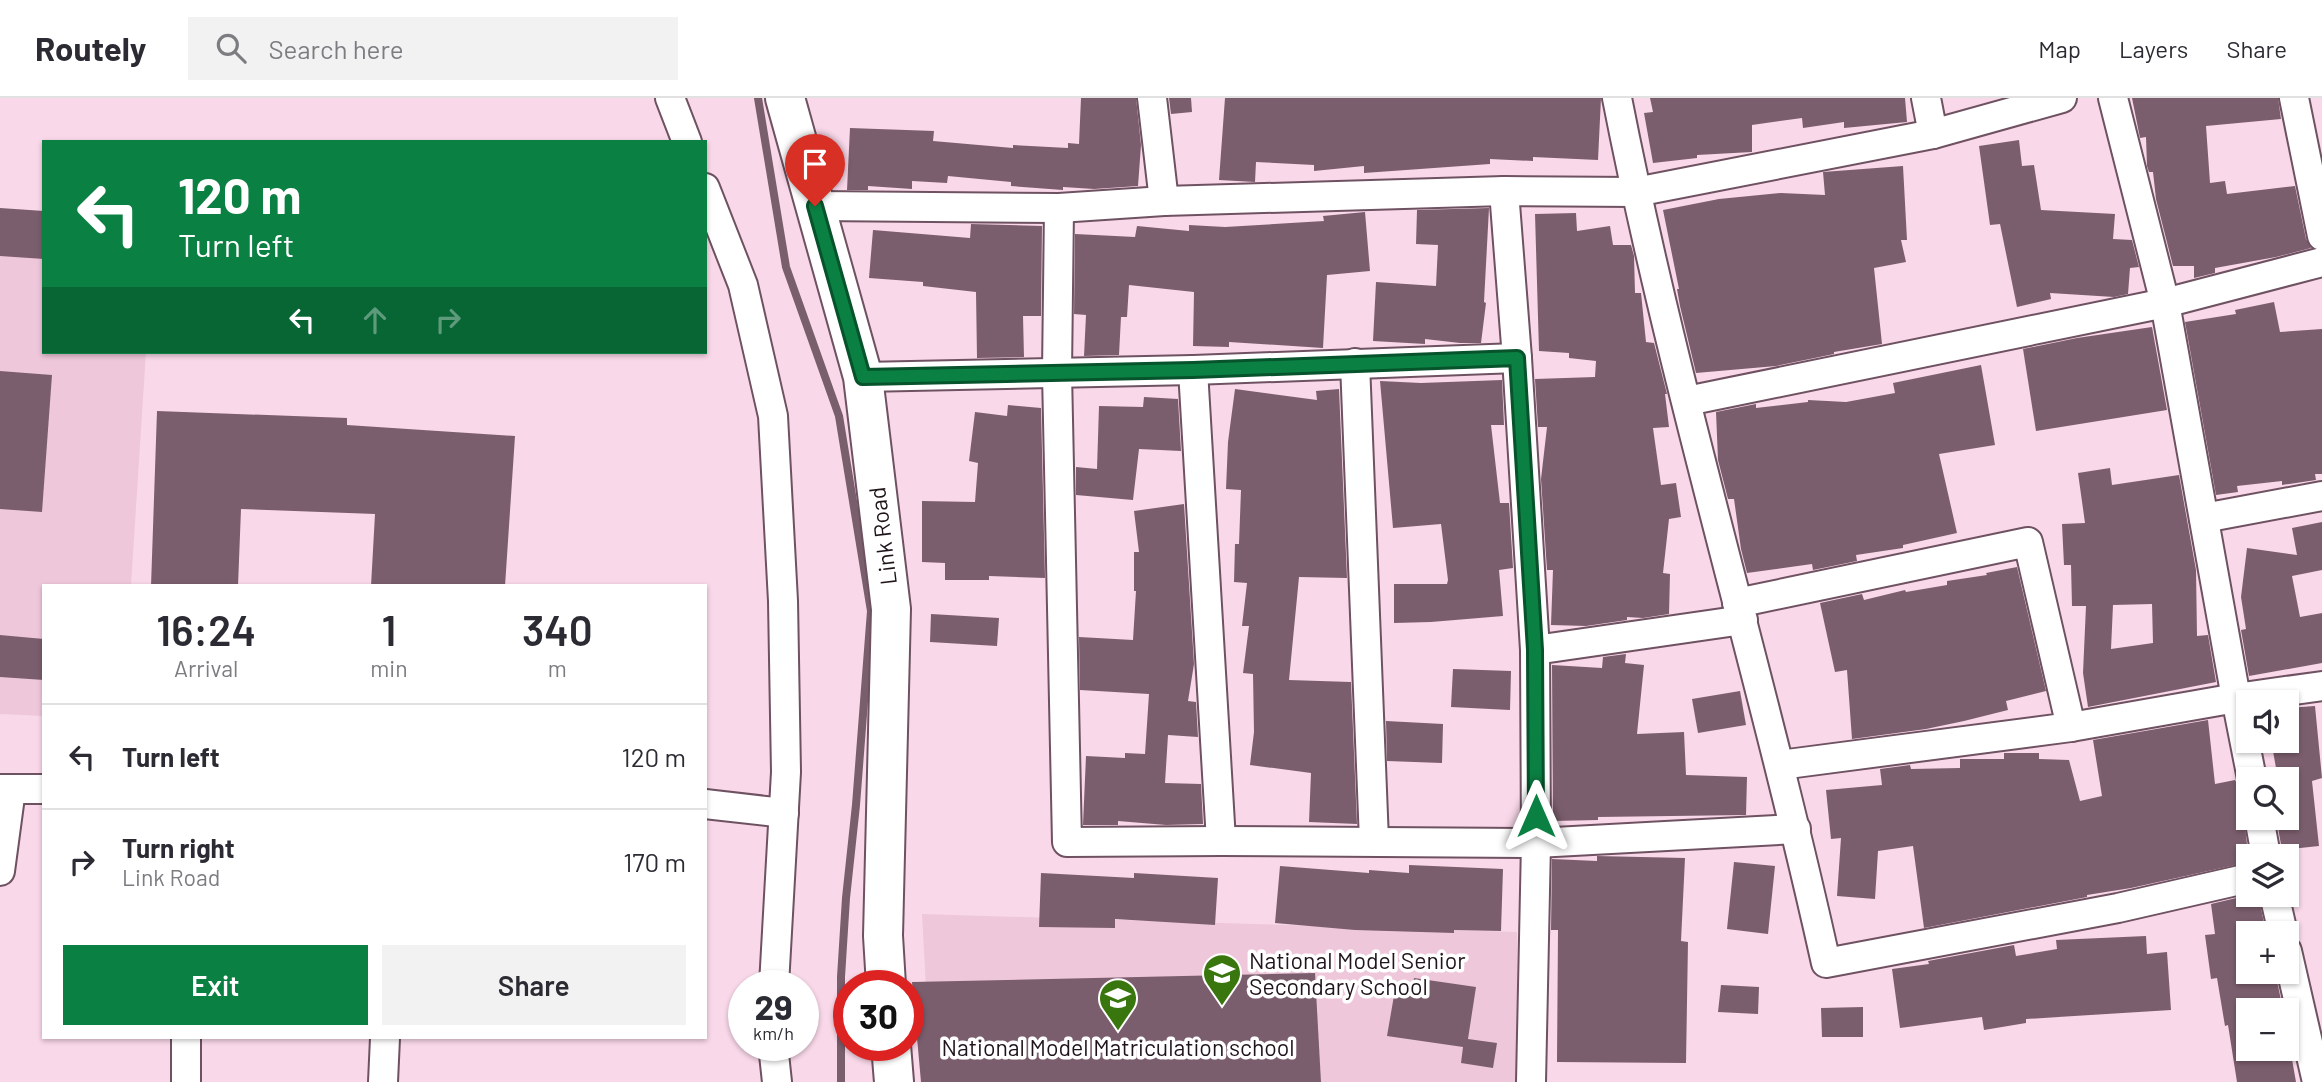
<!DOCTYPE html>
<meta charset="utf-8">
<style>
body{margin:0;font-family:Barlow,sans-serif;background:#f2f2f3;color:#2b2b33;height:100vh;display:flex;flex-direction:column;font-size:26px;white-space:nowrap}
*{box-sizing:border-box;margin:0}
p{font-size:23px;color:#7c7c81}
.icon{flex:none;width:38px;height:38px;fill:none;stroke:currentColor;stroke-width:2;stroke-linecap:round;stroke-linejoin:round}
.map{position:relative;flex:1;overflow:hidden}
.drawer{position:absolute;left:42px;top:486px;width:665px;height:455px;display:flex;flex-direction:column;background:#fff;border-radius:0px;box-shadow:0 2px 5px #0004}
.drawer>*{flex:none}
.hud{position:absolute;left:42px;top:42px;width:665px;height:214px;border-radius:0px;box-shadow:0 2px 5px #0004;background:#0b8043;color:#fff;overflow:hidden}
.controls{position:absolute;left:2236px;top:592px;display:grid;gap:14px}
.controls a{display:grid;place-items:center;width:63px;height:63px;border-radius:0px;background:#fff;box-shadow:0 2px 5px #0004;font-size:35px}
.speed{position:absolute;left:728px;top:872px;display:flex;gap:14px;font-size:35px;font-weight:700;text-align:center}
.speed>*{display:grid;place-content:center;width:91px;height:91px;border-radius:50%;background:#fff;box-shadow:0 2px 5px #0004;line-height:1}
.speed small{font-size:18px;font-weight:400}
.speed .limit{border:10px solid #d22;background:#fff;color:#111}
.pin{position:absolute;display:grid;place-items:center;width:60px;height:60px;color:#fff;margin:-72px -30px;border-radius:50% 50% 50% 0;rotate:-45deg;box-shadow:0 0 7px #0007}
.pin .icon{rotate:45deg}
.me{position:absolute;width:77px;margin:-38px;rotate:0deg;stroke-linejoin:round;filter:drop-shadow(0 0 5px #0008)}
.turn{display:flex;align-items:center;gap:24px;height:147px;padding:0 21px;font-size:32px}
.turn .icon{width:91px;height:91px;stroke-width:2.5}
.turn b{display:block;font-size:49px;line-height:60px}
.lanes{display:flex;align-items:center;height:66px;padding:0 21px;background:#0003;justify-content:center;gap:35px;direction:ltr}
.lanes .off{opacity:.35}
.eta{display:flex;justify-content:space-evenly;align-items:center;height:119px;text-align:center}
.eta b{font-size:42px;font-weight:600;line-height:49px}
.button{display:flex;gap:14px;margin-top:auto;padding:14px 21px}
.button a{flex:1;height:80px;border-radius:0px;background:#0b8043;color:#fff;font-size:28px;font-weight:600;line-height:80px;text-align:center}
.button a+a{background:#f2f2f3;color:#2b2b33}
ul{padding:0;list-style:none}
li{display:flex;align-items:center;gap:21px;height:105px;padding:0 21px;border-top:2px solid #e1e1e2}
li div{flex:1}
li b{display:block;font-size:26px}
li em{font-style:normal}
header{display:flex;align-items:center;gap:42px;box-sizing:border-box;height:98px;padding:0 35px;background:#fff;border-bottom:2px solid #e1e1e2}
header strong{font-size:33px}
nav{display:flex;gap:38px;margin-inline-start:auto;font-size:24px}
.search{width:490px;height:63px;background:#f2f2f3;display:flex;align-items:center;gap:18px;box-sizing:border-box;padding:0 24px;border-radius:0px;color:#7c7c81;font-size:26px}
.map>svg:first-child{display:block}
</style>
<header>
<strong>Routely</strong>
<div class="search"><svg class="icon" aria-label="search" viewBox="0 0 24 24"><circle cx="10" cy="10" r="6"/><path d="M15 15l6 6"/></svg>Search here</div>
<nav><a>Map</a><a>Layers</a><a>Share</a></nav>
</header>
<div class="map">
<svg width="2322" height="984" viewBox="0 0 2322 984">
<rect width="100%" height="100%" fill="#f9d8e9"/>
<g fill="#efc7db">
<polygon points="0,120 44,122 44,254 146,254 131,488 44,488 44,618 0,616"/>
<polygon points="922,816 1517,834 1518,984 931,984"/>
</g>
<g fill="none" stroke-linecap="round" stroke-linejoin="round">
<polyline stroke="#795e6c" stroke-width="8" points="758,0 786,169 839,318 871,513 856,707 846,800 841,879 841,984"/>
</g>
<g fill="#7b5e6d" fill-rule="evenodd">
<polygon points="1081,0 1136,0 1141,47 1138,88 1094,91 1063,89 1063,92 1011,88 1011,84 948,78 947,85 912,83 912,91 868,88 868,92 847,92 850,30 934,33 933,43 1013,50 1013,47 1068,50 1068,45 1079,46"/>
<polygon points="1169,0 1191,0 1192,14 1171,16"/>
<polygon points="1225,0 1601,0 1598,62 1533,59 1533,63 1490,61 1490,66 1364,75 1364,68 1314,73 1314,67 1256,64 1255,84 1219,82"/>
<polygon points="1650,0 1905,0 1907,24 1844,30 1844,24 1803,30 1802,20 1752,27 1752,54 1697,57 1697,60 1653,65 1644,15 1653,14"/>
<polygon points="2132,0 2278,0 2281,21 2206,28 2210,85 2225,83 2227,96 2295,88 2306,141 2311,150 2276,159 2215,170 2215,175 2194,180 2194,168 2173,168 2156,101 2153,74 2149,74 2147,68 2146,39 2140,40"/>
<polygon points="2019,42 2022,68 2034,67 2041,112 2115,116 2113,141 2132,142 2139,169 2130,170 2128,196 2114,199 2050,195 2051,201 2017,209 2000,126 1990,127 1979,48"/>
<polygon points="1903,68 1907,142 1901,142 1906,164 1874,170 1882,246 1834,254 1834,256 1776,268 1696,275 1680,208 1677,191 1679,191 1663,112 1719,101 1781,95 1825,97 1823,74"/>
<polygon points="0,110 44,113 44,161 0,158"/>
<polygon points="1489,110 1484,204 1486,205 1481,245 1460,245 1425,241 1425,246 1373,243 1376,184 1436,188 1438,147 1416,146 1417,112"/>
<polygon points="1365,114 1370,173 1327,177 1323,250 1229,244 1229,249 1193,248 1194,194 1129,187 1127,219 1121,219 1119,257 1084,258 1086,217 1074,216 1075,136 1135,139 1137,128 1189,133 1189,127 1225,129 1324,123 1323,118"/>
<polygon points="1576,115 1577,133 1610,128 1613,147 1631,147 1634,158 1635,195 1641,195 1646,244 1654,245 1667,296 1665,296 1669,329 1653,330 1661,387 1676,385 1681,419 1669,421 1663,475 1670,476 1669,516 1643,520 1627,519 1627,522 1586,528 1551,527 1553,472 1547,472 1541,381 1547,329 1538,329 1535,281 1595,279 1596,263 1569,260 1569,255 1539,253 1535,116"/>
<polygon points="971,126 1042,128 1041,218 1023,218 1024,259 977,260 976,194 923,188 923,184 869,180 873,132 970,140"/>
<polygon points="2274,204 2280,234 2322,231 2322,376 2315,376 2316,382 2282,387 2282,383 2237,388 2238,394 2216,397 2185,224 2236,216 2235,212"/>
<polygon points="2152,229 2167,312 2036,333 2023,251 2077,240"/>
<polygon points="1981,267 1995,347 1939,356 1957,435 1903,447 1903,450 1856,457 1857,463 1813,472 1812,466 1747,475 1741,451 1734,401 1728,401 1718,362 1716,314 1756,306 1756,310 1808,304 1808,302 1846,304 1895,295 1893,285"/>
<polygon points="0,273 52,277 42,414 0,411"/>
<polygon points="1502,282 1504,327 1491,327 1500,405 1509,405 1513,470 1499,472 1503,518 1431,524 1394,525 1394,486 1447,486 1448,482 1441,426 1393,430 1380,283 1421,285"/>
<polygon points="1235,291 1317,302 1316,293 1339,291 1347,480 1299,479 1289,582 1351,584 1357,726 1309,724 1311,675 1250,667 1254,634 1253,576 1243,575 1249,528 1242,528 1247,485 1234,484 1235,446 1239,446 1241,392 1226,391 1228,344"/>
<polygon points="1144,299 1178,301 1181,353 1139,351 1133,402 1076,397 1076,369 1097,371 1099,308 1143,309"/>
<polygon points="1008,307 1041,310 1045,480 989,478 989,482 945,482 945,465 922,464 922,403 975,404 978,365 969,363 975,314 1007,318"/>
<polygon points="157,313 347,320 347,327 515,338 505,488 371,488 375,416 241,411 238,488 151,488"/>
<path d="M2110 370 2112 387 2179 377 2196 472 2197 538 2208 537 2216 584 2088 609 2083 575 2086 508H2072L2071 467H2064L2062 426 2085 425 2078 375ZM2152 506 2153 545 2111 551 2113 507Z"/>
<polygon points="1184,406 1194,566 1188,603 1196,604 1198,639 1168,637 1165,685 1201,686 1203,726 1166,727 1118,723 1118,727 1083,727 1086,658 1125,660 1125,655 1145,656 1149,596 1080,592 1079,539 1133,542 1136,493 1134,493 1134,454 1139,454 1134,413"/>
<polygon points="2322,424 2322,472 2292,478 2300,519 2322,515 2322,565 2249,578 2241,532 2246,531 2241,499 2247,450 2297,457 2292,430"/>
<polygon points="2017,469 2046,593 2006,603 2008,612 1964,623 1926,631 1852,641 1847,572 1835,574 1820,505 1862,496 1864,502 1905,492 1906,494 1947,487 1947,483 1987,477 1986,475"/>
<polygon points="931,516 999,520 997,548 930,544"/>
<polygon points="0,537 44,541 44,582 0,579"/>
<polygon points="1626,556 1625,565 1644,567 1637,636 1684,634 1686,677 1747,679 1746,717 1598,719 1598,722 1553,723 1552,567 1602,570 1603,559"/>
<polygon points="1453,571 1511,573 1510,612 1451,609"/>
<polygon points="1740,593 1746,627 1698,635 1692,601"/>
<polygon points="2315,608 2322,680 2312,683 2319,748 2282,752 2276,719 2287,719 2287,681 2278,681 2271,642 2287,642 2287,610"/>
<polygon points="2208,622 2215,686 2235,682 2241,693 2249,764 2131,790 2087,797 2087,799 1924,830 1913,748 1878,753 1875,801 1837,798 1841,740 1831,741 1826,692 1882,687 1880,671 1910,667 1911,671 1960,670 1960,661 2004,661 2004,655 2039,655 2039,661 2069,662 2080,703 2102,698 2093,642"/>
<polygon points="1386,623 1443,626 1442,665 1387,663"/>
<polygon points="1597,758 1685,760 1681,843 1688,844 1686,965 1557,964 1558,832 1551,832 1552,761 1597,763"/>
<polygon points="1734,764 1775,768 1768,836 1727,831"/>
<polygon points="1409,767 1503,771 1501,833 1454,832 1454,835 1355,832 1275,825 1280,768 1369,775 1369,772 1409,775"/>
<polygon points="1041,775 1134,780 1134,775 1218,780 1215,827 1115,821 1115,830 1039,829"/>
<polygon points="2253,796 2258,796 2264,825 2249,827 2249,873 2275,873 2283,912 2249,912 2249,950 2290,950 2296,984 2237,984 2228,927 2225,928 2217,880 2211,881 2205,837 2215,836 2211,806"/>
<polygon points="2146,838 2147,856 2167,854 2171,912 2026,921 2026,925 1984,932 1982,919 1900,930 1892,871 1929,866 1928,863 2014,847 2016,858 2057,851 2056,842"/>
<polygon points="1315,875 1321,984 921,984 912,884"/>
<polygon points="1414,880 1476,889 1468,941 1497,945 1493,970 1461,965 1463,949 1387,938 1396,886 1413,888"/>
<polygon points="1721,887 1759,889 1758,916 1718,914"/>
<polygon points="1863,909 1863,939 1822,939 1821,910"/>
</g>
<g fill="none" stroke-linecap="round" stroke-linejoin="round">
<defs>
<g id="street">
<polyline points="670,0 687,44"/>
<polyline points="1152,0 1164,103"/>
<path d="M1617 0C1674 291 1762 576 1826 865L2118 810 2249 780"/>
<polyline points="1926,0 1933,36"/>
<polyline points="2113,0 2165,205 2236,600 2322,588"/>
<polyline points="2294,0 2322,138"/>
<polyline points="705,90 743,187 773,318 783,503 786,674 774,887"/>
<polyline points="1504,93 1517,260 1535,552 1536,745 1531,984"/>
<polyline points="815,108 1059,110 1164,103 1504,93 1636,94 1933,36 2062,0"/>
<polyline points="1059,110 1057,275 1067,744 1221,743 1536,745 1796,731"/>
<polyline points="1355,265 1374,743"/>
<polyline points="1193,272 1221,743"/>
<polyline points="863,279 1193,272 1517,260"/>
<polyline points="1687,303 2165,205 2322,164"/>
<polyline points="2204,420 2322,398"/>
<polyline points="1737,505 2028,444 2071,629 2236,600 2252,681"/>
<polyline points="1535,552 1743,522"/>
<polyline points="1780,667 2071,629"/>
<polyline points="0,691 11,691 0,773"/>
<polyline points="11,691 44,691"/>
<polyline points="705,706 784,715"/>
<polyline points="2259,719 2266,758"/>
<polyline points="2274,796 2283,835"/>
<polyline points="2287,853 2317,984"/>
<polyline points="773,947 777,984"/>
<polyline points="186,984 186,940"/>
<polyline points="383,984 385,940"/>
</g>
<g id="secondary">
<polyline points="785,0 863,279 891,511 883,838 886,887"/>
<polyline points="891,947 894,984"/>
</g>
</defs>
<use href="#street" stroke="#6e5261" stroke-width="32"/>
<use href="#secondary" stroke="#6e5261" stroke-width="42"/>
<use href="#street" stroke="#fff" stroke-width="28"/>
<use href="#secondary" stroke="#fff" stroke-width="38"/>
</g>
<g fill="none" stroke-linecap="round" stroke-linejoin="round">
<defs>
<polyline id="route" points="815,108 863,279 1193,272 1517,260 1535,552 1536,718"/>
</defs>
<use href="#route" stroke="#07532c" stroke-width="18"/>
<use href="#route" stroke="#0b8043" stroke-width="12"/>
</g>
<defs>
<symbol id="school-pin" viewBox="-11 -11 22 30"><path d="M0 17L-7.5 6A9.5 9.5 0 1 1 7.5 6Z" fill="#39760e" stroke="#fff"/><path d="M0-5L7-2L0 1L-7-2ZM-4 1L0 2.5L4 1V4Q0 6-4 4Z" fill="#fff"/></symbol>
</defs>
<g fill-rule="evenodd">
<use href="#school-pin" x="1200" y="853" width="44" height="60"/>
<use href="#school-pin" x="1096" y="878" width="44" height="60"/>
</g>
<g text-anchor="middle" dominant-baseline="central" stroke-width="7" stroke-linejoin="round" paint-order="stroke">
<g font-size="23" fill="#1f141a" stroke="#fff">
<text transform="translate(882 438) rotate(-97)">Link Road</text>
</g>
<g font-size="23" fill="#1f141a" stroke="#fff" text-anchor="start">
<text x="1249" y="862">National Model Senior<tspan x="1249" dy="26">Secondary School</tspan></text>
<text x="1118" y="949" text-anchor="middle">National Model Matriculation school</text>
</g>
</g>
</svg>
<div class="controls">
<a><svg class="icon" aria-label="sound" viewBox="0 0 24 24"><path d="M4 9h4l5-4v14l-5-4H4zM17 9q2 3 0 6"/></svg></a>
<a><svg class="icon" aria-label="search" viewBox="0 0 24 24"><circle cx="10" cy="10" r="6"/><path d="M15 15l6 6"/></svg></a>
<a><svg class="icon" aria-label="layers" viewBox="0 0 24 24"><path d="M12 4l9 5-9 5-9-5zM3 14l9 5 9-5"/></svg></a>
<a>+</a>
<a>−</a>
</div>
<div class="speed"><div>29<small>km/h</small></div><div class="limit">30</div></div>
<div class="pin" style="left:815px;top:108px;background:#d93025"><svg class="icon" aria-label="arrive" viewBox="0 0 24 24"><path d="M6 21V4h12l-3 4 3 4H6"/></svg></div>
<svg class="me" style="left:1536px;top:718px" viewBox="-20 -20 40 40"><path d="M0-17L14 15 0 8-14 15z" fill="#0b8043" stroke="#fff" stroke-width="4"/></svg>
<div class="hud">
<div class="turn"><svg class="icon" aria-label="left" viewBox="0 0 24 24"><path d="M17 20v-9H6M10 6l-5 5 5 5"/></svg><div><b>120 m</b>Turn left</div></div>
<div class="lanes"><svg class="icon" aria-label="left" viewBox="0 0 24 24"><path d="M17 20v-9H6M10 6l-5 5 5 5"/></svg><svg class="icon off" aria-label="ahead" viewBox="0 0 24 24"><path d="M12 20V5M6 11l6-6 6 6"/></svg><svg class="icon off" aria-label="right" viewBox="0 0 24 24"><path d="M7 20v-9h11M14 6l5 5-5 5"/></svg></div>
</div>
<section class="drawer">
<div class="eta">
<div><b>16:24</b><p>Arrival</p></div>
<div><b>1</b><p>min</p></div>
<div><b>340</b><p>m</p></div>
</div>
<ul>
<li><svg class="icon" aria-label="left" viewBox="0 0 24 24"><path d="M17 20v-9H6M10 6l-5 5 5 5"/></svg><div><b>Turn left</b></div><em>120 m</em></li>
<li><svg class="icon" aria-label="right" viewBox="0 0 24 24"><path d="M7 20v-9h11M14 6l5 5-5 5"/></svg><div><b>Turn right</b><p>Link Road</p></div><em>170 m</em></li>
</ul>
<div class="button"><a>Exit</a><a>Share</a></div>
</section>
</div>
